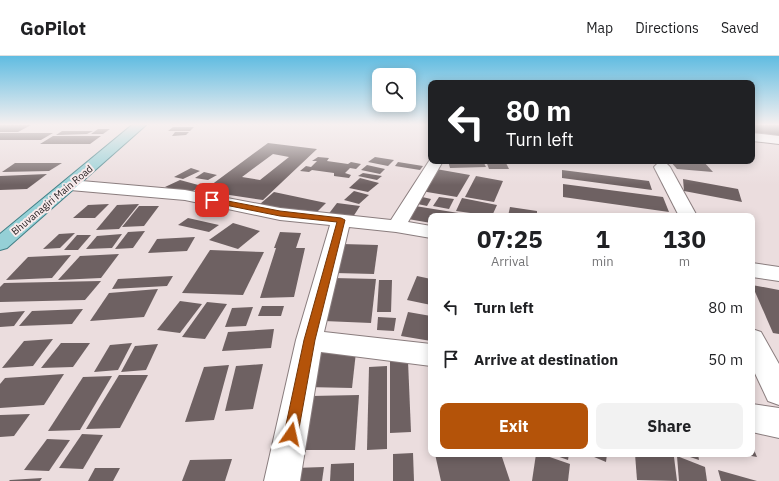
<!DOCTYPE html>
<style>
body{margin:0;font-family:"IBM Plex Sans",sans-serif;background:#f2f2f2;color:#202124;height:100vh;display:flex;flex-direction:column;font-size:15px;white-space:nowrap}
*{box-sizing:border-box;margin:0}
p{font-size:13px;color:#757577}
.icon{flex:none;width:22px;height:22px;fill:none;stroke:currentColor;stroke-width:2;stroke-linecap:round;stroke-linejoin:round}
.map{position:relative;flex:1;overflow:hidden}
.drawer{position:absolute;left:428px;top:157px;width:327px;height:244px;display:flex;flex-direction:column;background:#fff;border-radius:8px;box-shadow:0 2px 10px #0003}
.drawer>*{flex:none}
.guide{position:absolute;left:428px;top:24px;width:327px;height:84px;border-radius:8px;box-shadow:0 2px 10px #0003;background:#202124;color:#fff;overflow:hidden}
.buttons{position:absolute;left:372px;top:12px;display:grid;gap:8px}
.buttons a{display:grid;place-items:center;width:44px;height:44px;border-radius:8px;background:#fff;box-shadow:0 2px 10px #0003;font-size:20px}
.pin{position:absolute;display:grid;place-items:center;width:34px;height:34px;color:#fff;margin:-17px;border-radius:8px;box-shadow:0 2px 6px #0006}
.me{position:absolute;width:44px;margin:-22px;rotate:11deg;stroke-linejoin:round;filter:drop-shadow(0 0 3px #0008)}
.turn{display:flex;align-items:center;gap:14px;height:84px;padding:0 12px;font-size:18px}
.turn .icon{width:52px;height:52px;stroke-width:2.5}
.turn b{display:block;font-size:28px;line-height:34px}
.eta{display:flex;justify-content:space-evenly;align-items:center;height:68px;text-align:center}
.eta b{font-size:24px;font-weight:700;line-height:28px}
.primary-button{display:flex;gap:8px;margin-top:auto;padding:8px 12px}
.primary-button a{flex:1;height:46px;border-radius:8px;background:#b45309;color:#fff;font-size:16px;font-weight:700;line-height:46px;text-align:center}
.primary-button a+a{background:#f2f2f2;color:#202124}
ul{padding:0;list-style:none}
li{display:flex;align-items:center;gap:12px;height:52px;padding:0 12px}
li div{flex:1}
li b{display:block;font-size:15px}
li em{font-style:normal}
header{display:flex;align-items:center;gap:24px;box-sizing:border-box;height:56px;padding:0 20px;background:#fff;border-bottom:1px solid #e0e0e0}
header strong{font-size:19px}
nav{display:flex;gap:22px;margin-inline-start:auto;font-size:14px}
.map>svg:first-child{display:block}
</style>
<header>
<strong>GoPilot</strong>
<nav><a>Map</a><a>Directions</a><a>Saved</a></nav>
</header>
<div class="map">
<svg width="779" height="425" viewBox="0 0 779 425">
<rect width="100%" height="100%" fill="#ebddde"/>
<g fill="#6e6162" fill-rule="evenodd">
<polygon points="0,69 31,69 18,76 0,76"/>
<polygon points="752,69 779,69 779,82 752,79"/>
<polygon points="173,71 194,71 190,75 168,75"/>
<polygon points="98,73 110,73 103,78 91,78"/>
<polygon points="62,75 93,75 87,78 56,79"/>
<polygon points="175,76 189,76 186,79 172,80"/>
<polygon points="0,77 53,77 41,84 0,84"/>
<polygon points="53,80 101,80 90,88 40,88"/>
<path d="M268 87 317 93 263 144 203 135ZM273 98 289 101 260 124 242 121Z"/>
<polygon points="318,101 329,102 327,105 348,108 351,106 361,108 356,113 350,112 345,117 351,119 349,122 334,120 334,117 312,114 309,116 300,115 306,110 311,111 317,105 312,105"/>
<polygon points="375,101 394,104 388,110 368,106"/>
<polygon points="448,105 483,105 486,111 450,112"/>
<polygon points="486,105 505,105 509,113 489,113"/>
<polygon points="670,105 703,105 713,116 677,113"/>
<polygon points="398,106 423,110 420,114 395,110"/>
<polygon points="15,107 62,107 49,115 2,116"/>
<polygon points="367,109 385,113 380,118 361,114"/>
<polygon points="191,112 200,115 183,123 174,121"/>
<polygon points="436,113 470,119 457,141 421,135"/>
<polygon points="562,114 649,125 652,134 562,122"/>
<polygon points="204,116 217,119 208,124 195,122"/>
<polygon points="363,117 382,120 377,124 358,120"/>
<polygon points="47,118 27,133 0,134 0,120"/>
<polygon points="476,120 503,125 494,146 465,141"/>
<polygon points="360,122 379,127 368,136 349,132"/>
<polygon points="683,123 738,133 742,146 684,135"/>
<polygon points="180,124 202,130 187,138 165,131"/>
<polygon points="563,128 663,141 669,156 563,141"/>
<polygon points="354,135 369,139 359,148 344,144"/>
<polygon points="274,136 326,147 314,159 260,148"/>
<polygon points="418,140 431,143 427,150 413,147"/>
<polygon points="439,141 454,143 449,153 433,150"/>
<polygon points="462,142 497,149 492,160 456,155"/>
<polygon points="337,147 360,150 351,164 327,160"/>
<polygon points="109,148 95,162 73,162 88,149"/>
<polygon points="139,148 119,173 96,174 117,149"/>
<polygon points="139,150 159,150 144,170 122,171"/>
<polygon points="415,150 471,159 471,160 431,160 431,167 408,163"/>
<polygon points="510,151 537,155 537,160 508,160"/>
<polygon points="188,162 219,169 209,176 178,169"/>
<polygon points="233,167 260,175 238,193 209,184"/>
<polygon points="145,175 133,192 115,193 128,176"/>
<polygon points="280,176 301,177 296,192 305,192 294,241 260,242 276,192 293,192 274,192"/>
<polygon points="75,177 60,192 43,193 59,178"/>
<polygon points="122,178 112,192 86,193 97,180"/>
<polygon points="77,179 91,179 78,194 64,194"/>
<polygon points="195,181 187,195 148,197 157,183"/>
<polygon points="342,188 378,189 374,218 335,217"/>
<polygon points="210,194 264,196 243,239 182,237"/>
<polygon points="119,198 101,222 58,224 80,200"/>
<polygon points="71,199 52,222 6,224 28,201"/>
<polygon points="173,220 167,230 112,233 118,223"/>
<polygon points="417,220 431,223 431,249 407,244"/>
<polygon points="333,222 376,223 371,267 324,265"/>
<polygon points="379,224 392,224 391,256 377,256"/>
<polygon points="101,225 85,244 0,246 0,231 4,227"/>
<polygon points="752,229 779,234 779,278 773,277"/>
<polygon points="158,233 144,261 90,265 109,237"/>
<polygon points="180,245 202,248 180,277 157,274"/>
<polygon points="207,246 227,248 205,283 182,281"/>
<polygon points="262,250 284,250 281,260 258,260"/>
<polygon points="253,251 246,270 225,271 232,252"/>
<polygon points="83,253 72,268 19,270 32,255"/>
<polygon points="25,255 14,270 0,271 0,257"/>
<polygon points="408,256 431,260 431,285 401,280"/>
<polygon points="378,261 396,262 394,275 377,274"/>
<polygon points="274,273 271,292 222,295 228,276"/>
<polygon points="53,283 33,310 2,312 24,285"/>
<polygon points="61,287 90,287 73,311 41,312"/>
<polygon points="132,287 118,314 94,316 110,289"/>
<polygon points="158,288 146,314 121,316 135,290"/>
<polygon points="313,296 356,296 352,332 306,331"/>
<polygon points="390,305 408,305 411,376 390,377"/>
<polygon points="263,308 253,353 225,355 236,310"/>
<polygon points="229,309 214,364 185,366 204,311"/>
<polygon points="387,310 387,393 367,394 369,311"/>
<polygon points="64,318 44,349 0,352 0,328 5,322"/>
<polygon points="119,319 148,319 120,372 86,373"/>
<polygon points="112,320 80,374 48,375 83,321"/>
<polygon points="359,339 355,394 301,394 311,340"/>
<polygon points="30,358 14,380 0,381 0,359"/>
<polygon points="82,378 103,379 83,413 59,412"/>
<polygon points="47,383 70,384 49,415 24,414"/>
<polygon points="752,389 757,401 746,399 752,398"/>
<polygon points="413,397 414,425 393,425 393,398"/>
<polygon points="435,398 501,398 510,425 441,425"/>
<polygon points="536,398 541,398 570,408 568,425 532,425"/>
<polygon points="551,398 569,398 568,404"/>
<polygon points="587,398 607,398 606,406"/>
<polygon points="635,398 666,398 674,401 677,425 637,424"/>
<polygon points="681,398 698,398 699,404"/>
<polygon points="677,400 705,411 707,425 679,425"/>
<polygon points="232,403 225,425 182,425 190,404"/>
<polygon points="354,407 354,425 330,425 331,408"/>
<polygon points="324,411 322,425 291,425 294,412"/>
<polygon points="95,412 120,412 113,425 88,425"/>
<polygon points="718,414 757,425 721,425"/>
<polygon points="42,422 40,425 9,425 10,424"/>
</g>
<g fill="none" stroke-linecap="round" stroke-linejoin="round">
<defs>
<g id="minor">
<polygon points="752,77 779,80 779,88 752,85"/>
<polygon points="431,102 431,105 443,105 408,166 431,170 431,182 396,176 349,171 324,276 431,288 431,310 321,296 300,425 264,425 296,284 330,169 280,164 185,144 70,134 64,132 62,129 64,126 70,124 185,134 280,152 391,164"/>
<polygon points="662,106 667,108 670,111 697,160 679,160 654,111 657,108"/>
<polygon points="752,207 779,211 779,225 752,221"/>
<polygon points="752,273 761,276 779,308 779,349 768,345 752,311"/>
<polygon points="752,348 779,352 779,382 752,376"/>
</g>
<polygon id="primary" points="132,69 146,69 7,192 0,194 0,178"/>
</defs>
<use href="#minor" stroke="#8a7d7e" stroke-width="2"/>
<use href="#primary" stroke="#417f86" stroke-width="2"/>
<use href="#minor" fill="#fff" fill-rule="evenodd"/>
<use href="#primary" fill="#95d0d6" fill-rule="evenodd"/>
</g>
<linearGradient id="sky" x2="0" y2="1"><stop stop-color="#60bce1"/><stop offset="0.53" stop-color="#f6f0f0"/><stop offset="1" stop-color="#f6f0f0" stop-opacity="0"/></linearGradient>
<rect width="779" height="129" fill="url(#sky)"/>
<polygon fill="#b45309" stroke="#753606" points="212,142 280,155 341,162 345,164 315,284 298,378 296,382 291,384 286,382 284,378 304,284 337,166 280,160 210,146 210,143"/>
<g text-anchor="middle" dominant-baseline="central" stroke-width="4" stroke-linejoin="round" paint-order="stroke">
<g font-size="10" fill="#282223" stroke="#f8eaeb">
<text transform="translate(52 144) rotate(-40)">Bhuvanagiri Main Road</text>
</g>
</g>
</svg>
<div class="buttons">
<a><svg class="icon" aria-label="search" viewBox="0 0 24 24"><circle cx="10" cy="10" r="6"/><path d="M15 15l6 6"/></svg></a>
</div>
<div class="pin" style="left:212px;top:144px;background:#d93025"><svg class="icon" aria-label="arrive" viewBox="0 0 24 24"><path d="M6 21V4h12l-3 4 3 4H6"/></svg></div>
<svg class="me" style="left:291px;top:378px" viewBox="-20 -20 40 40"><path d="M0-17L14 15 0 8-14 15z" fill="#b45309" stroke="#fff" stroke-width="4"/></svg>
<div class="guide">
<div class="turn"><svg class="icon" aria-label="left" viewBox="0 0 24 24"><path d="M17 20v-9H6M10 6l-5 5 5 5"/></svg><div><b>80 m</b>Turn left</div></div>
</div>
<section class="drawer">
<div class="eta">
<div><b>07:25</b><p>Arrival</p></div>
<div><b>1</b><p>min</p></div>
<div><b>130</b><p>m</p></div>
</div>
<ul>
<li><svg class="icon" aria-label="left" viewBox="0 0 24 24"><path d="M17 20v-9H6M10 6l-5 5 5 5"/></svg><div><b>Turn left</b></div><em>80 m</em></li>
<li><svg class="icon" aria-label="arrive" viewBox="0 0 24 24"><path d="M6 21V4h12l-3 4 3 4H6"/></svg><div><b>Arrive at destination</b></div><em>50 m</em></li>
</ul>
<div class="primary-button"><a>Exit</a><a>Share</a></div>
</section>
</div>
